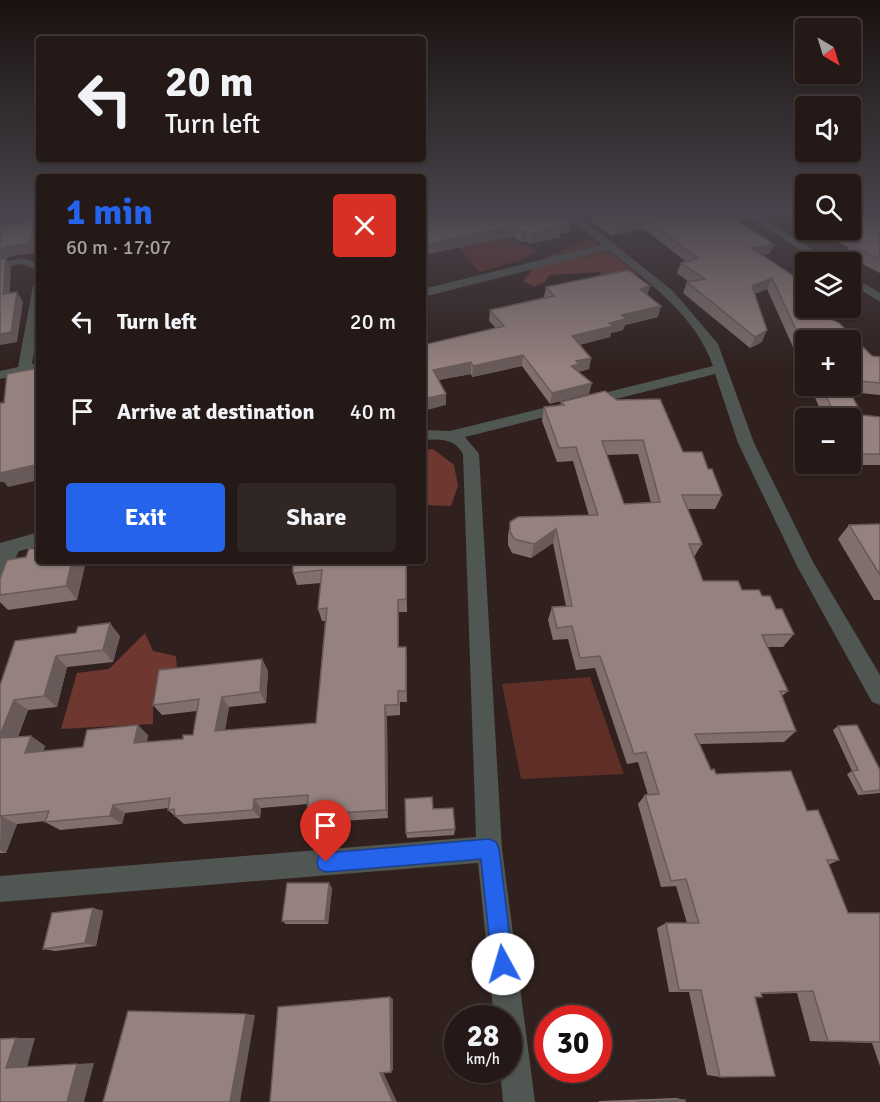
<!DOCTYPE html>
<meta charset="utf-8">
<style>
body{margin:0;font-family:Signika,sans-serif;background:#302623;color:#f1f3f6;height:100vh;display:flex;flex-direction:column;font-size:22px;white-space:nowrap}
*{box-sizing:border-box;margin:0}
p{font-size:20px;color:#a3a0a1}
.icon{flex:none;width:33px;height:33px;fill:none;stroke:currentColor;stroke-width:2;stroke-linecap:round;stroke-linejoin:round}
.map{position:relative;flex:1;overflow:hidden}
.drawer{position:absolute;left:36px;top:174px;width:390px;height:390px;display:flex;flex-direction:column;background:#241916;border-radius:6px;box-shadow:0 2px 4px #0004,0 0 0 2px #413835}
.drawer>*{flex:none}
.guide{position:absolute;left:36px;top:36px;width:390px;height:126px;border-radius:6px;box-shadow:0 2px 4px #0004,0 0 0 2px #413835;background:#241916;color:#f1f3f6;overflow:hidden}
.needle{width:39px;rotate:142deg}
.controls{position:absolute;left:795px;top:18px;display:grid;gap:12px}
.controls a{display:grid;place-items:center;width:66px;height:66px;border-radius:6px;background:#241916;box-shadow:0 2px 4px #0004,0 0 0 2px #413835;font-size:30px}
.speed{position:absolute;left:444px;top:1005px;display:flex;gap:12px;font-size:30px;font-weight:700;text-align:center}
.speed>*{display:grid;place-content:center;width:78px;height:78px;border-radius:50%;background:#241916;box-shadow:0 2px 4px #0004,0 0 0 2px #413835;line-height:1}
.speed small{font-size:15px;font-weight:400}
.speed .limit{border:9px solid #d22;background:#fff;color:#111}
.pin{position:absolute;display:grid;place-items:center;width:51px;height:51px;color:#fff;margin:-62px -26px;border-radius:50% 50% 50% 0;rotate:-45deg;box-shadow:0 0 6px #0007}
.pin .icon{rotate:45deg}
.me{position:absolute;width:66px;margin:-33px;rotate:354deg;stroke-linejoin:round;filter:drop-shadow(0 0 4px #0008)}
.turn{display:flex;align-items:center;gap:21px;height:126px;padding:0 30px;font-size:27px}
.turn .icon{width:78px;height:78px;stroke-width:2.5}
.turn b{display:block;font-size:42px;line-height:51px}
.round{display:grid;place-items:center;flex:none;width:63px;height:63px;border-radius:6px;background:#302623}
.summary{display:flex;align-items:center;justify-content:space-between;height:102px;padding:0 30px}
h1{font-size:36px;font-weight:700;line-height:45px;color:#2563eb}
.button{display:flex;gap:12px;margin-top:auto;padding:12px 30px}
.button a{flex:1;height:69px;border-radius:6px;background:#2563eb;color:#fff;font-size:24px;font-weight:700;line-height:69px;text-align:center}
.button a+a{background:#302623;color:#f1f3f6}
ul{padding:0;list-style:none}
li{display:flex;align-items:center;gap:18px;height:90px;padding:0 30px}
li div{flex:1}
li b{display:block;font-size:22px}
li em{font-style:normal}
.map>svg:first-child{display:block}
</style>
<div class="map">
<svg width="880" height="1102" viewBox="0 0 880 1102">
<rect width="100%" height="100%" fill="#30211e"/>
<g fill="#5f2e27">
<polygon points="497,225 518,243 538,251 521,260 480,272 457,247 501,239"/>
<polygon points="587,239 594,240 616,257 602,254 589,258 553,254"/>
<polygon points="590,677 624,774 521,779 502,684"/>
</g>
<g fill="#6e3830">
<polygon points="553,254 589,258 602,254 616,257 640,276 627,278 600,276 601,272 549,275 545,282 534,287 523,281 536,265"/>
<polygon points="433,449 454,465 458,486 451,506 423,505 423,450"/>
<path d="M145 633 153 651 176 656 177 669C147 694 155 688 153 724L61 729 77 673 109 669Z"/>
</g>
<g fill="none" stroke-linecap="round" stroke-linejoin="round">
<g fill="#505651" fill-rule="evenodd">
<path d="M564 213H575L673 291 718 344 754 443 813 562 880 675V705L872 702 797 566 738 443 715 374 465 437 479 454 502 849 535 1102H503L500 1070H508V1018H494L478 863 0 902V876L476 837 463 454C454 438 440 439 423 440V430L450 431 713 366C696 316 649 282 608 250L423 297V289L602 245Z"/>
<polygon points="742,213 753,213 832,262 820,262"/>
<polygon points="23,258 39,264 39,271 22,264 0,268 0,262"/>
<polygon points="850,275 880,293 880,302 850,283"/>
<polygon points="39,283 39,321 32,364 39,363 39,371 0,379 0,371 18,367 33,286"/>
<polygon points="39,532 39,546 19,551 7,575 0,577 0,543"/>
</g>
</g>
<g fill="#806f6c" fill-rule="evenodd">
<polygon points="423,213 568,232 560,234 560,237 529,244 526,241 520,242 513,236 423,255"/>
<polygon points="591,213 724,213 774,244 769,254 763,255 830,316 826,317 872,356 880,357 880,395 850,392 862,415 880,417 880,465 828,465 828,464 850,464 850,418 810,418 812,415 823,416 810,386 850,386 850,340 806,340 806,376 767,289 755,294 762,342 750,348 683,293 687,282 689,282 677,273 681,263 685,261 643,228 612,236 589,220"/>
<polygon points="788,213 806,213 806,223"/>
<polygon points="880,217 880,273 845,255 849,248 817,230 850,230"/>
<polygon points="546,287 647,295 658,317 625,325 623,330 611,333 610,337 579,345 591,358 589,369 578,372 550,404 522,366 472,377 471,374 438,380 446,405 423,345 496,328 489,321 490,310 544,297"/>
<path d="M561 402 683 452 708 469 722 495 715 509H688L702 544 694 557 703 581 762 596 776 609 794 634 783 647H767L788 691 782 696 796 731 784 742 700 744 711 770 716 774 807 811 839 860 828 865 848 913H880V1066L872 1043 810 1041 797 993 761 994 762 997H755L720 1077 707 1075 689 992H669L657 928 666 923H687L676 886 661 887 638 804 645 795H648L638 762 627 764 595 668 576 670 568 639 553 640 548 620 552 607 566 606 553 543 531 558 512 553 508 545V536L510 522 589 516 573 461 557 462 542 421 544 407 561 406ZM638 454 651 503 624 504 606 455Z"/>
<polygon points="880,524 880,600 874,600 838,539 849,525"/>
<polygon points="26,557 39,561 82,561 85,565 77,600 8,610 0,602 0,595"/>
<polygon points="407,561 407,612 399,612 399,647 406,647 407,702 400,702 400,715 387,716 388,818 312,823 307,815 308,804 261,808 260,818 184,824 168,810 168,808 125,813 122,824 60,830 45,822 46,821 17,824 6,853 0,853 0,685 15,641 120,636 113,662 67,667 57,707 28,710 18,737 31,736 45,746 43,751 83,747 148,735 147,742 183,739 193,735 197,711 162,715 153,705 262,659 268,671 266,703 229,707 225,730 316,723 325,621 322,621 318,609 321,583 297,585 293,573"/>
<polygon points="838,726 880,770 880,793 858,795 847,774 852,771 833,730"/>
<polygon points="433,809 455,829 454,835 407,838 406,833"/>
<polygon points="332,888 328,924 286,924 282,921"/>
<polygon points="93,908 103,911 96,946 55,951 43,949"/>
<polygon points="676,1098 685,1100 685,1102 599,1102 599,1101"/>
</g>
<g fill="#685a58">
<polygon points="29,213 39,213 39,221 34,222 39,230 34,253 12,256 6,259 11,268 9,304 3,294 0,261 0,217"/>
<polygon points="645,218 643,228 612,236 614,226"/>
<polygon points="570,222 568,232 560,234 560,237 529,244 530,234 558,225"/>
<polygon points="514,226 513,236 423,255 423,245"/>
<polygon points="527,231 526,241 520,242 521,232"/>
<polygon points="774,244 769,254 747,258 751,248"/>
<polygon points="772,278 767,289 747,297 752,286"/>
<polygon points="650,286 647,297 640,289"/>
<polygon points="17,292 23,302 17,342 0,345 0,334"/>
<polygon points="661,306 658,317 625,325 623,330 611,333 610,337 570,347 572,336 609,323 622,315"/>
<polygon points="825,308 835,308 830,316 807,321 813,310"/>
<polygon points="767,330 762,342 750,348 755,337"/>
<polygon points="523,355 522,366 472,377 473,366"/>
<polygon points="591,358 589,369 577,372 571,366 576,361"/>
<polygon points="471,362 471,374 433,381 433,370"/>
<polygon points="592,383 589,394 550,404 552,393"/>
<polygon points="446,394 446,405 423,411 423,399"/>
<polygon points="39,464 39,480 8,487 4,482 0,482 0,469"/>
<polygon points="556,529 553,543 531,558 534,544"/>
<polygon points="67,561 82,561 85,565 77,600 66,586"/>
<polygon points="406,561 407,561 407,612 406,599"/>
<polygon points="398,600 399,612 399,659 398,647"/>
<polygon points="110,623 120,636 113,662 103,650"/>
<polygon points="406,647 407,659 407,702 406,691"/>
<polygon points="56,656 67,667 57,707 44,696"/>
<polygon points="262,659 268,671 266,703 260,692"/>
<polygon points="222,697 229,707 223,741 215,731"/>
<polygon points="14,700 28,710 13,748 0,739 0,735"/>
<polygon points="385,705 387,716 388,818 386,810"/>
<polygon points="138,725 148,735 144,753 134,743"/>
<polygon points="31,736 45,746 39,763 25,753"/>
<polygon points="254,799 261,808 260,818 253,810"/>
<polygon points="113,805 125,813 122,824 110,816"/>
<polygon points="1,816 17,824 6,853 0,850"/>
<polygon points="329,883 332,888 328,924 325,921"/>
<polygon points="93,908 103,911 96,946 85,943"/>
<polygon points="390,997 393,999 393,1070 391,1072"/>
<polygon points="246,1014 255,1015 240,1102 230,1102"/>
<polygon points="16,1038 35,1038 27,1067 6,1068"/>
<polygon points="94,1063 84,1102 67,1102 77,1064"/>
<polygon points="383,1072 397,1102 393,1102 380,1073"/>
</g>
<g fill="#95817e" stroke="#685a58" stroke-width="1.5" fill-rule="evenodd">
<polygon points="0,213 29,213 0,217"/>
<polygon points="423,213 557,213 570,222 558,225 561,227 530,234 527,231 521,232 514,226 423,245"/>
<polygon points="595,213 724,213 774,244 751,248 806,284 806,308 825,308 813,310 839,323 872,356 880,357 880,383 850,380 850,340 806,340 806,351 772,278 752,286 767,330 755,337 687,282 705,279 681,263 698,258 645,218 614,226"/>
<polygon points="850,213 871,213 880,217 880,259 851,245 862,242 839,230 850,230"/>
<polygon points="34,221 29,244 7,247 0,249 0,226"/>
<polygon points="0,259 6,259 3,294 17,292 11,332 0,334"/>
<polygon points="628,270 650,286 640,289 661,306 622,315 626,319 609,323 613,326 572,336 591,358 576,361 579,364 571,366 592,383 552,393 523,355 473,366 471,362 433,370 446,394 423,399 423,345 504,326 490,310 554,296 546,287"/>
<polygon points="39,368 39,464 0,473 0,403 4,403 7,374"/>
<polygon points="821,386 847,386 862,415 880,417 880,454 850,454 850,418 813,418 812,415 836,416"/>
<path d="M605 391 617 400 660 399 683 452H702L708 469H712L722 495H682L702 544H689L703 581H738L742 590H759L762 596H770L776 609H782L794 634 762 635 788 691H780L796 731 695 734 711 770 714 769 716 774 791 771 807 811 818 810 839 860H827L848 913H880V1042L828 1041 813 991 761 993 762 997H755L775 1076 720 1077 701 990H679L666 923H699L686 879 671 881 645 795 659 794 646 752 634 754 600 656 580 658 572 626 557 628 552 607 572 606 556 529 534 544 514 539 510 531V522L518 517 598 515 576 447 559 448 544 407 564 405 561 402ZM643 440 660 502 624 504 602 441Z"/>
<polygon points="880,524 880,575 849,525"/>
<polygon points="39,548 39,561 72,561 66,586 0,595 0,579 7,560 26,557 29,549"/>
<polygon points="293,561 406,561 406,599 398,600 398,647 406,647 406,691 398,691 398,705 385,705 386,810 307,815 308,795 254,799 253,810 175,816 174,809 168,810 170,798 113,805 110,816 45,822 49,811 1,816 0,818 0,738 31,736 25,753 83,747 87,730 138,725 134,743 183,739 183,735 193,735 199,699 153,705 159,670 262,659 260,692 222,697 215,731 316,723 327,608 318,609 322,570 293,573"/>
<polygon points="110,623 103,650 56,656 44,696 14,700 0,735 0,685 15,641 76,633 78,627"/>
<polygon points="857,725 880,770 880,790 863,792 852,771 858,770 838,726"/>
<polygon points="432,797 433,809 453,808 455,829 406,833 405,799"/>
<polygon points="287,883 329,883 325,921 282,921"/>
<polygon points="93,908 85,943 43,949 52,913"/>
<polygon points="390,997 391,1072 380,1073 393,1102 270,1102 278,1007"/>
<polygon points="128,1011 246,1014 230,1102 103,1102"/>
<polygon points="16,1038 6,1068 77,1064 67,1102 0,1102 0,1039"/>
<polygon points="685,1100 685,1102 636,1102"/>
</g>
<linearGradient id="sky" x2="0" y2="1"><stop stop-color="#1a1210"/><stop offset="0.58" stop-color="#48434c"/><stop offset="1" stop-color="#48434c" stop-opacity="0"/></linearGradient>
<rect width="880" height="367" fill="url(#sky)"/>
<polygon fill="#2563eb" stroke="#184099" stroke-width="1.5" points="489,839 496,842 499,849 513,964 510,971 503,975 495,971 492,964 481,859 326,872 319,869 317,862 319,855 326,853"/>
</svg>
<div class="controls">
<a><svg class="needle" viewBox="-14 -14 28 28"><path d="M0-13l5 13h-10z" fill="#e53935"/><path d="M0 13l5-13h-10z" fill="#a3a0a1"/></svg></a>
<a><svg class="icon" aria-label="sound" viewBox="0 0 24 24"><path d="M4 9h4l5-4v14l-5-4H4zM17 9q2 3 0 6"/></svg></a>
<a><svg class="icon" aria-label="search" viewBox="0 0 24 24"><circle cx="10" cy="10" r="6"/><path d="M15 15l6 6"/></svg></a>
<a><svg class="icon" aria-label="layers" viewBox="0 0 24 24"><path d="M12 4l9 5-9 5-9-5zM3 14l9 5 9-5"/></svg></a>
<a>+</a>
<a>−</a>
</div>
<div class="speed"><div>28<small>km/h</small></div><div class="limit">30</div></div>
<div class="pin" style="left:326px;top:862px;background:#d93025"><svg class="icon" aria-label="arrive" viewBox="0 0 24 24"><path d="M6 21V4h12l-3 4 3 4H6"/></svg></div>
<svg class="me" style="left:503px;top:964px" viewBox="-20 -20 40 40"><circle r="19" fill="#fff"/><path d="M0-13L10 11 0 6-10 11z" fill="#2563eb"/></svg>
<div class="guide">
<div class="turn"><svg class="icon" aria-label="left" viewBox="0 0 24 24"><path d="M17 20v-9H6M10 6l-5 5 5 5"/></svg><div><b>20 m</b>Turn left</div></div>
</div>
<section class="drawer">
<div class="summary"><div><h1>1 min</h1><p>60 m · 17:07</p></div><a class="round" style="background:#d93025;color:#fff"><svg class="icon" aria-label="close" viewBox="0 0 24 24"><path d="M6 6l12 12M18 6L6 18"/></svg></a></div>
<ul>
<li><svg class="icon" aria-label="left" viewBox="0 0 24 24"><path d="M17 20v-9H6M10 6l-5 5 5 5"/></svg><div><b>Turn left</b></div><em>20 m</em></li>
<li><svg class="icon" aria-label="arrive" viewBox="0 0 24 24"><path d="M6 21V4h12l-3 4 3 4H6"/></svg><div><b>Arrive at destination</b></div><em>40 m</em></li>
</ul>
<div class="button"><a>Exit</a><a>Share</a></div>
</section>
</div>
